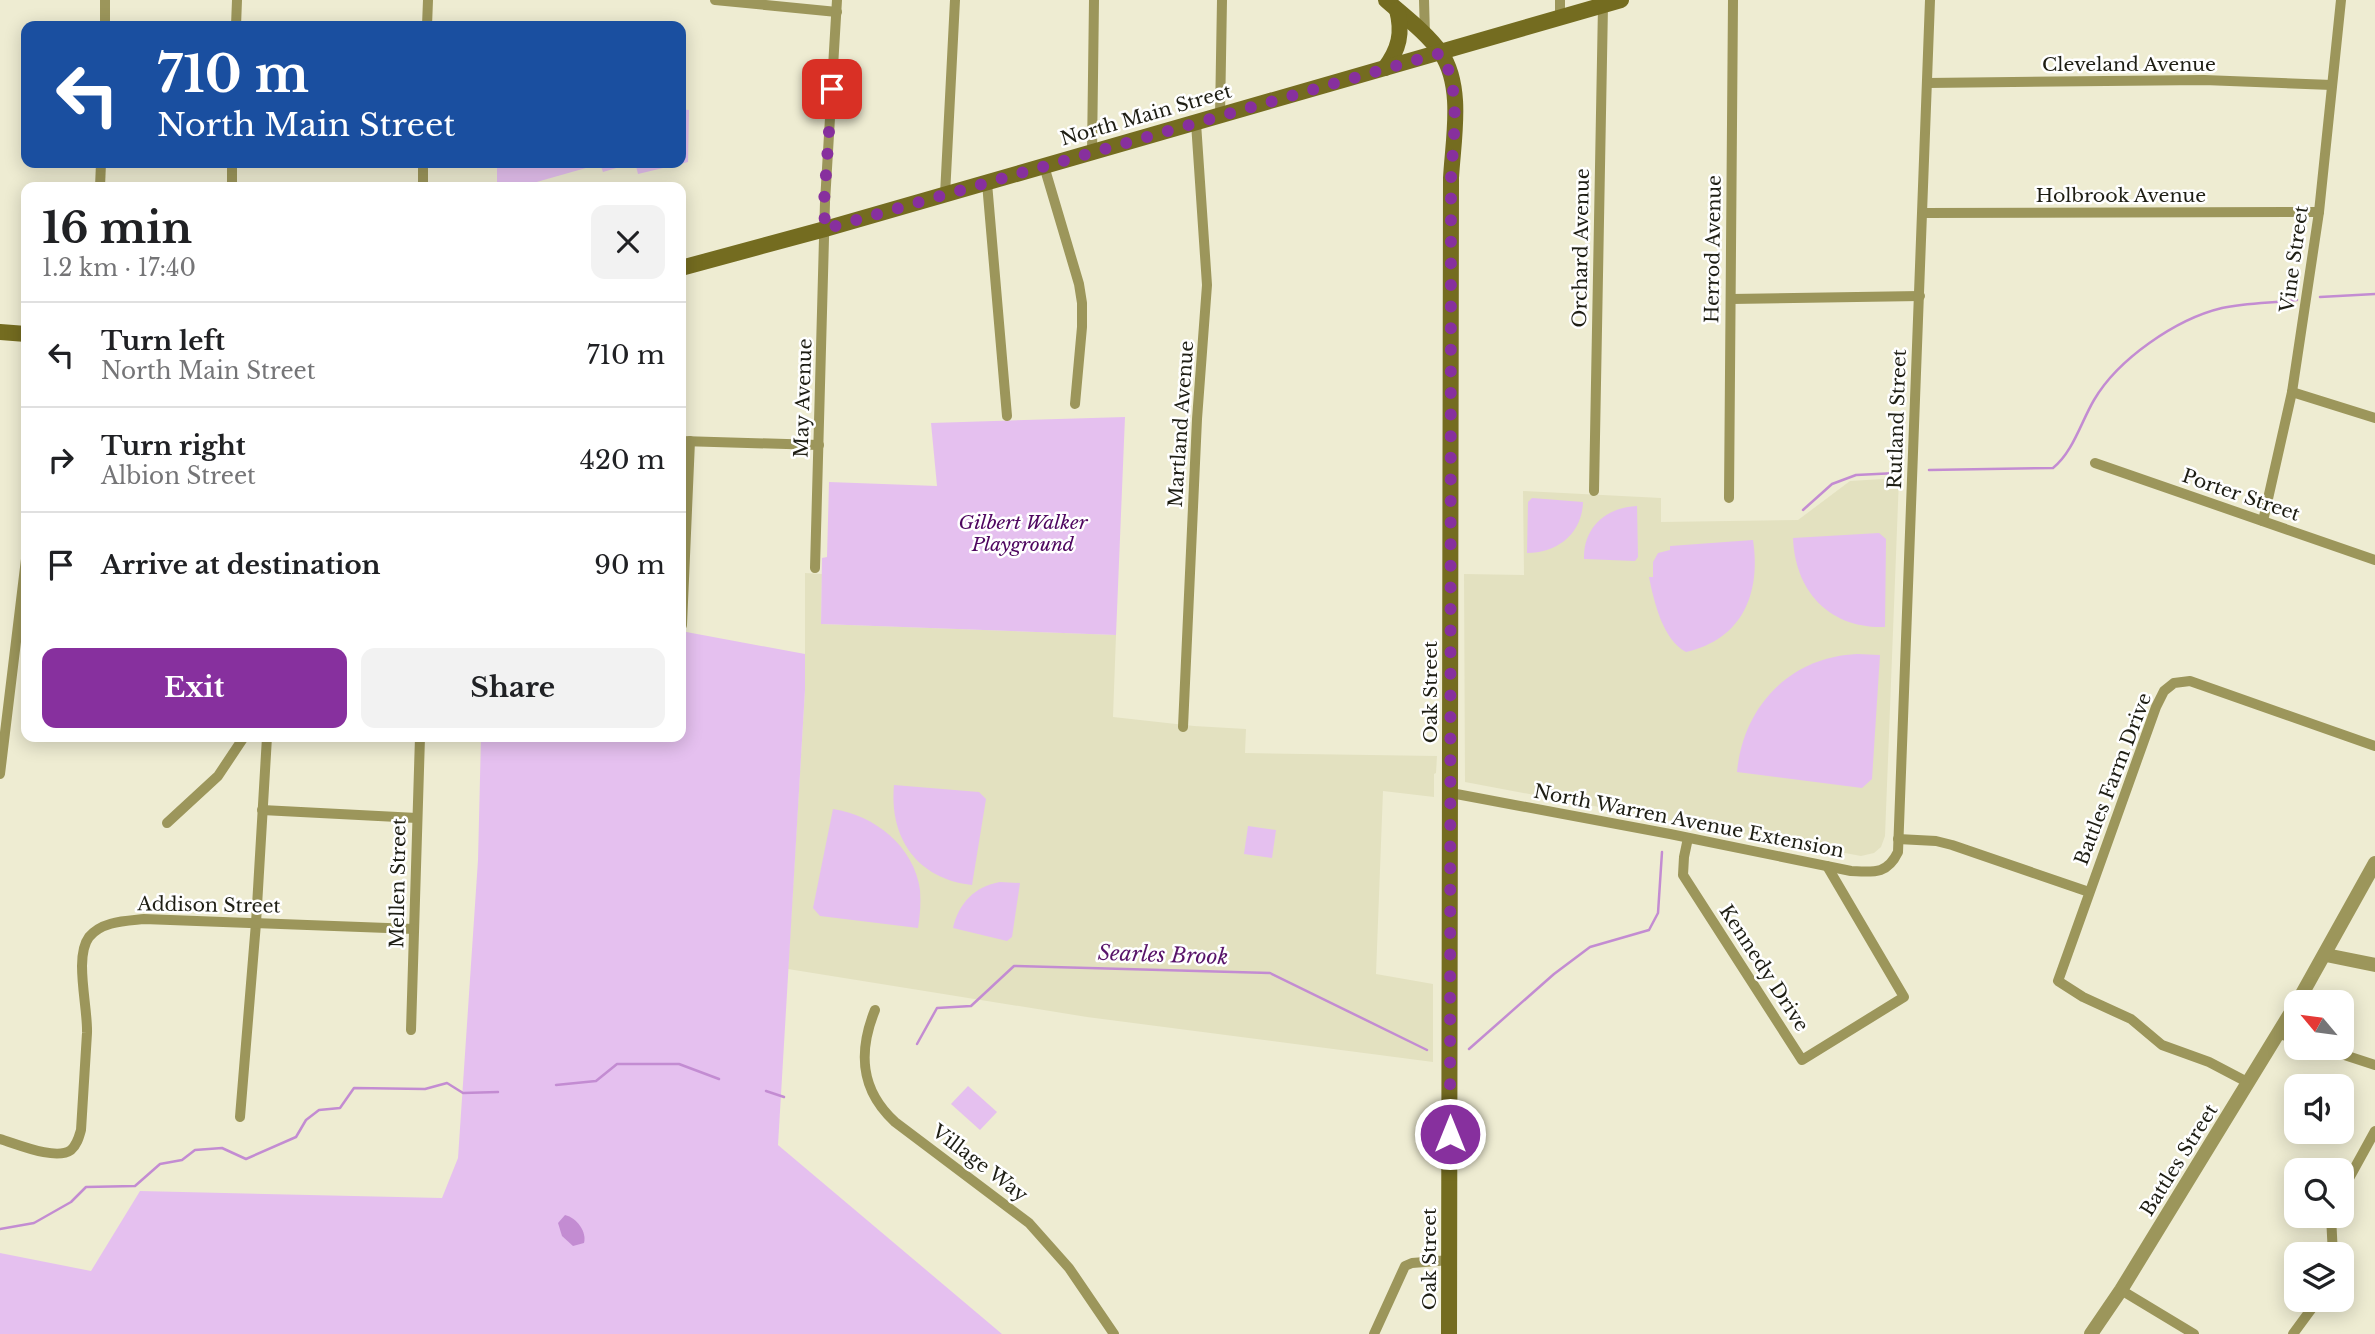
<!DOCTYPE html>
<meta charset="utf-8">
<style>
body{margin:0;font-family:"Libre Baskerville",serif;background:#f2f2f2;color:#202124;height:100vh;display:flex;flex-direction:column;font-size:26px;white-space:nowrap}
*{box-sizing:border-box;margin:0}
p{font-size:23px;color:#757577}
.icon{flex:none;width:38px;height:38px;fill:none;stroke:currentColor;stroke-width:2;stroke-linecap:round;stroke-linejoin:round}
.map{position:relative;flex:1;overflow:hidden}
.sheet{position:absolute;left:21px;top:182px;width:665px;height:560px;display:flex;flex-direction:column;background:#fff;border-radius:14px;box-shadow:0 4px 18px #0003}
.sheet>*{flex:none}
.hud{position:absolute;left:21px;top:21px;width:665px;height:147px;border-radius:14px;box-shadow:0 4px 18px #0003;background:#1a4fa0;color:#fff;overflow:hidden}
.needle{width:46px;rotate:299deg}
.buttons{position:absolute;left:2284px;top:990px;display:grid;gap:14px}
.buttons a{display:grid;place-items:center;width:70px;height:70px;border-radius:14px;background:#fff;box-shadow:0 4px 18px #0003;font-size:35px}
.pin{position:absolute;display:grid;place-items:center;width:60px;height:60px;color:#fff;margin:-30px;border-radius:14px;box-shadow:0 4px 10px #0006}
.me{position:absolute;width:77px;margin:-38px;rotate:0deg;stroke-linejoin:round;filter:drop-shadow(0 0 5px #0008)}
.turn{display:flex;align-items:center;gap:24px;height:147px;padding:0 21px;font-size:32px}
.turn .icon{width:91px;height:91px;stroke-width:2.5}
.turn b{display:block;font-size:49px;line-height:60px}
.round{display:grid;place-items:center;flex:none;width:74px;height:74px;border-radius:14px;background:#f2f2f2}
.headline{display:flex;align-items:center;justify-content:space-between;height:119px;padding:0 21px}
h1{font-size:42px;font-weight:700;line-height:52px}
.button{display:flex;gap:14px;margin-top:auto;padding:14px 21px}
.button a{flex:1;height:80px;border-radius:14px;background:#87309e;color:#fff;font-size:28px;font-weight:700;line-height:80px;text-align:center}
.button a+a{background:#f2f2f2;color:#202124}
ul{padding:0;list-style:none}
li{display:flex;align-items:center;gap:21px;height:105px;padding:0 21px;border-top:2px solid #e0e0e0}
li div{flex:1}
li b{display:block;font-size:26px}
li em{font-style:normal}
.map>svg:first-child{display:block}
</style>
<div class="map">
<svg width="2375" height="1334" viewBox="0 0 2375 1334">
<rect width="100%" height="100%" fill="#eeecd2"/>
<g fill="#e3e1c0">
<polygon points="1899,478 1885,836 1881,847 1874,853 1861,856 1465,782 1464,574 1524,575 1523,491 1661,498 1661,522 1798,520 1850,481"/>
<polygon points="805,573 822,574 821,624 1116,635 1113,717 1194,726 1246,729 1245,753 1437,756 1436,773 1434,774 1434,797 1383,791 1376,974 1433,984 1433,1062 1087,1017 788,969 805,690"/>
</g>
<g fill="#e5c0ef">
<polygon points="681,109 689,110 688,162 638,174 636,166 633,163 681,163"/>
<polygon points="497,163 633,163 603,172 600,164 519,187 497,187"/>
<polygon points="1125,417 1116,635 821,624 822,558 827,557 829,482 937,486 931,423"/>
<path d="M1532 498 1583 502C1582 534 1557 553 1527 553L1528 502Z"/>
<path d="M1637 506 1638 557 1635 561 1584 559C1583 527 1607 507 1637 506Z"/>
<path d="M1879 533 1886 539 1885 627C1829 629 1795 591 1793 538Z"/>
<path d="M1753 540C1761 593 1743 639 1686 652 1663 640 1654 602 1649 577H1653V562L1658 553 1670 550V546Z"/>
<polygon points="681,631 805,654 805,690 778,1145 1002,1334 0,1334 0,1253 91,1271 140,1191 442,1198 458,1158 478,860 481,737 681,737"/>
<path d="M1857 654 1880 655 1872 779 1862 788 1737 772C1743 706 1790 657 1857 654Z"/>
<path d="M894 785 979 792 986 799 972 885C917 879 889 838 894 785Z"/>
<path d="M833 809C874 815 914 846 920 890 921 903 920 916 918 928L820 916 813 908Z"/>
<polygon points="1248,826 1276,830 1272,858 1244,854"/>
<path d="M1000 882 1020 883 1012 937 1007 941 953 928C958 904 975 886 1000 882Z"/>
<polygon points="968,1086 997,1112 980,1130 951,1104"/>
</g>
<path fill="#c38cd2" d="M565 1215C577 1218 587 1232 584 1243L573 1246 562 1236 558 1223Z"/>
<g fill="none" stroke-linecap="round" stroke-linejoin="round">
<g stroke="#c38cd2" stroke-width="2.5">
<polyline points="2320,297 2375,294"/>
<path d="M1929 470 2053 468C2073 452 2081 422 2094 400 2118 359 2176 319 2222 308 2246 303 2272 303 2297 300"/>
<polyline points="1803,510 1832,484 1856,475 1897,473"/>
<polyline points="917,1044 937,1008 971,1006 1014,966 1270,973 1427,1050"/>
<polyline points="1469,1049 1554,974 1590,947 1649,930 1658,913 1662,852"/>
<polyline points="556,1085 596,1081 617,1064 679,1064 719,1079"/>
<polyline points="766,1091 784,1097"/>
<polyline points="0,1229 34,1223 71,1202 86,1187 135,1186 160,1164 182,1160 195,1150 222,1148 246,1159 296,1137 306,1120 319,1110 340,1108 354,1088 425,1089 447,1083 463,1093 498,1092"/>
</g>
<g stroke="#9c965b" stroke-width="10">
<polyline points="715,0 837,12"/>
<polyline points="1424,0 1425,35"/>
<polyline points="1560,18 1560,0"/>
<polyline points="105,26 105,0"/>
<polyline points="236,26 237,0"/>
<polyline points="427,26 428,0"/>
<polyline points="1927,83 2204,80 2332,85"/>
<polyline points="1220,116 1222,0"/>
<polyline points="1092,153 1094,0"/>
<polyline points="1044,166 1079,284 1082,303 1082,327 1075,404"/>
<polyline points="987,183 1007,416"/>
<polyline points="100,187 101,163"/>
<polyline points="232,187 232,163"/>
<polyline points="423,187 423,163"/>
<polyline points="945,195 955,0"/>
<polyline points="1923,213 2319,212"/>
<polyline points="1731,299 1920,296"/>
<polyline points="2292,392 2375,418"/>
<polyline points="681,441 819,445"/>
<polyline points="2095,463 2375,560"/>
<polyline points="1594,491 1603,5"/>
<polyline points="1729,498 1733,0"/>
<polyline points="2263,521 2292,392 2319,212 2341,0"/>
<polyline points="815,568 825,202 837,0"/>
<polyline points="682,625 690,441"/>
<polyline points="1183,727 1197,419 1207,285 1196,123"/>
<polyline points="0,774 26,559"/>
<path d="M1451 793 1670 834 1851 871C1873 872 1887 875 1898 852L1930 0"/>
<polyline points="262,810 417,818"/>
<polyline points="167,823 218,776 244,737"/>
<polyline points="1688,838 1684,857 1683,875 1802,1060 1904,997 1827,866"/>
<polyline points="1898,839 1936,841 1952,845 2089,892"/>
<path d="M875 1010C858 1052 860 1090 895 1122L1029 1223 1069 1268 1114 1334"/>
<polyline points="411,1030 420,737"/>
<polyline points="2279,1034 2296,1039"/>
<polyline points="2323,1048 2375,1065"/>
<polyline points="2249,1083 2209,1062 2162,1045 2131,1019 2083,997 2058,981 2156,707 2164,691 2174,683 2190,681 2375,746"/>
<polyline points="240,1117 256,923 267,737"/>
<path d="M0 1139C17 1144 56 1161 71 1150 77 1145 79 1137 81 1130 83 1097 85 1065 87 1033 88 1007 74 957 89 937 102 921 126 921 144 919L414 929"/>
<polyline points="2342,1191 2375,1131"/>
<polyline points="2331,1216 2333,1255"/>
<polyline points="2121,1290 2194,1334"/>
<polyline points="1374,1334 1405,1266 1412,1263 1450,1260"/>
<polyline points="2293,1334 2318,1300"/>
</g>
<g stroke="#9c965b" stroke-width="14">
<polyline points="2326,955 2375,965"/>
<polyline points="2297,1003 2375,863"/>
<polyline points="2091,1334 2121,1290 2296,1004"/>
</g>
<g stroke="#746c20" stroke-width="16">
<path d="M1386 0C1404 16 1427 33 1441 53 1464 87 1453 140 1451 178L1449 1334"/>
<path d="M1385 68C1399 49 1403 33 1397 10"/>
<polyline points="681,268 825,229 1621,0"/>
<polyline points="0,332 26,334"/>
</g>
</g>
<g fill="none" stroke-linecap="round" stroke-linejoin="round">
<path stroke="#87309e" stroke-width="12" stroke-dasharray="0 21.6" d="M832 89 824 202 825 229 1441 53C1462 90 1453 138 1451 178L1450 1134"/>
</g>
<g text-anchor="middle" dominant-baseline="central" stroke-width="5" stroke-linejoin="round" paint-order="stroke">
<g font-size="19" fill="#1e1e14" stroke="#fff">
<text x="2129" y="64">Cleveland Avenue</text>
<text transform="translate(1146 115) rotate(-16)">North Main Street</text>
<text x="2121" y="195">Holbrook Avenue</text>
<text transform="translate(1581 248) rotate(-89)">Orchard Avenue</text>
<text transform="translate(1713 249) rotate(-89)">Herrod Avenue</text>
<text transform="translate(2294 259) rotate(-82)">Vine Street</text>
<text transform="translate(803 398) rotate(-88)">May Avenue</text>
<text transform="translate(1897 419) rotate(-88)">Rutland Street</text>
<text transform="translate(1181 424) rotate(-86)">Martland Avenue</text>
<text transform="translate(2241 495) rotate(19)">Porter Street</text>
<text transform="translate(1430 692) rotate(-90)">Oak Street</text>
<text transform="translate(2113 779) rotate(-69)">Battles Farm Drive</text>
<text transform="translate(1689 821) rotate(11)">North Warren Avenue Extension</text>
<text transform="translate(398 883) rotate(-89)">Mellen Street</text>
<text transform="translate(209 905) rotate(1)">Addison Street</text>
<text transform="translate(1764 968) rotate(57)">Kennedy Drive</text>
<text transform="translate(2179 1160) rotate(-58)">Battles Street</text>
<text transform="translate(980 1163) rotate(37)">Village Way</text>
<text transform="translate(1429 1259) rotate(-90)">Oak Street</text>
</g>
<g font-size="19" font-style="italic" fill="#4e065f" stroke="#fff">
<text x="1023" y="522">Gilbert Walker<tspan x="1023" dy="22">Playground</tspan></text>
</g>
<g font-size="21" font-style="italic" fill="#581469" stroke="#fff">
<text transform="translate(1163 955) rotate(2)">Searles Brook</text>
</g>
</g>
</svg>
<div class="buttons">
<a><svg class="needle" viewBox="-14 -14 28 28"><path d="M0-13l5 13h-10z" fill="#e53935"/><path d="M0 13l5-13h-10z" fill="#757577"/></svg></a>
<a><svg class="icon" aria-label="sound" viewBox="0 0 24 24"><path d="M4 9h4l5-4v14l-5-4H4zM17 9q2 3 0 6"/></svg></a>
<a><svg class="icon" aria-label="search" viewBox="0 0 24 24"><circle cx="10" cy="10" r="6"/><path d="M15 15l6 6"/></svg></a>
<a><svg class="icon" aria-label="layers" viewBox="0 0 24 24"><path d="M12 4l9 5-9 5-9-5zM3 14l9 5 9-5"/></svg></a>
</div>
<div class="pin" style="left:832px;top:89px;background:#d93025"><svg class="icon" aria-label="arrive" viewBox="0 0 24 24"><path d="M6 21V4h12l-3 4 3 4H6"/></svg></div>
<svg class="me" style="left:1450px;top:1134px" viewBox="-20 -20 40 40"><circle r="17" fill="#87309e" stroke="#fff" stroke-width="3"/><path d="M0-11L8 9 0 5-8 9z" fill="#fff"/></svg>
<div class="hud">
<div class="turn"><svg class="icon" aria-label="left" viewBox="0 0 24 24"><path d="M17 20v-9H6M10 6l-5 5 5 5"/></svg><div><b>710 m</b>North Main Street</div></div>
</div>
<section class="sheet">
<div class="headline"><div><h1>16 min</h1><p>1.2 km · 17:40</p></div><a class="round"><svg class="icon" aria-label="close" viewBox="0 0 24 24"><path d="M6 6l12 12M18 6L6 18"/></svg></a></div>
<ul>
<li><svg class="icon" aria-label="left" viewBox="0 0 24 24"><path d="M17 20v-9H6M10 6l-5 5 5 5"/></svg><div><b>Turn left</b><p>North Main Street</p></div><em>710 m</em></li>
<li><svg class="icon" aria-label="right" viewBox="0 0 24 24"><path d="M7 20v-9h11M14 6l5 5-5 5"/></svg><div><b>Turn right</b><p>Albion Street</p></div><em>420 m</em></li>
<li><svg class="icon" aria-label="arrive" viewBox="0 0 24 24"><path d="M6 21V4h12l-3 4 3 4H6"/></svg><div><b>Arrive at destination</b></div><em>90 m</em></li>
</ul>
<div class="button"><a>Exit</a><a>Share</a></div>
</section>
</div>
